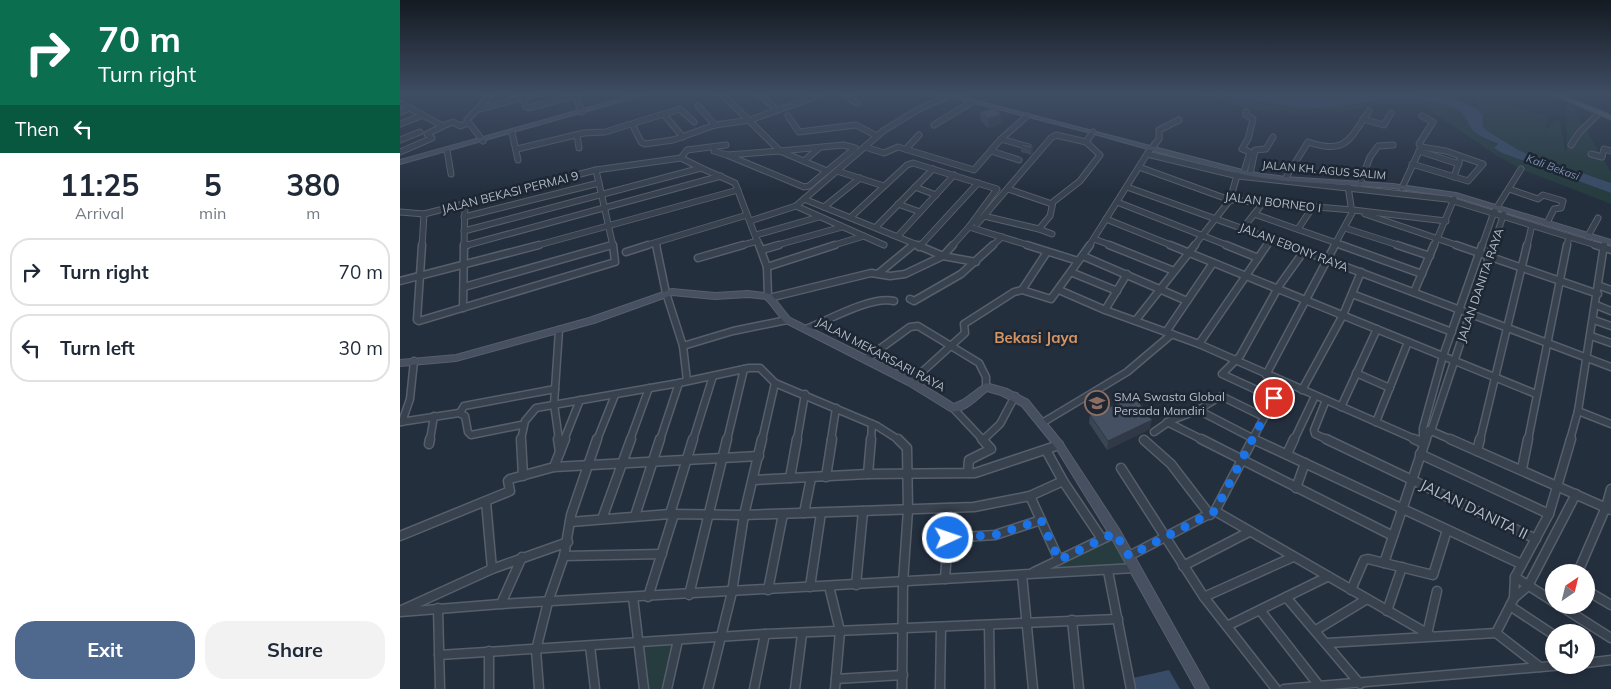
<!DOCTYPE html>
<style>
body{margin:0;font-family:Mulish,sans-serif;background:#f2f2f3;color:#1f2937;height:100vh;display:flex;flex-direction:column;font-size:19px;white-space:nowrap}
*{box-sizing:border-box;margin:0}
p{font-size:16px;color:#747a83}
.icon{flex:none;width:28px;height:28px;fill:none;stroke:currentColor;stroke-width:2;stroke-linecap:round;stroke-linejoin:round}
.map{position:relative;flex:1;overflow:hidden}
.sheet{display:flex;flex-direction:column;background:#fff;width:400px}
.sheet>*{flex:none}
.top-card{background:#0b6e4f;color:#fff;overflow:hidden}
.needle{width:32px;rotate:35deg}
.buttons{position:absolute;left:1145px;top:564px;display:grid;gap:10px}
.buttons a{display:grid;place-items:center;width:50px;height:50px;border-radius:50%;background:#fff;box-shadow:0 2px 8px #0003;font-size:25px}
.pin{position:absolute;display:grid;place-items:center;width:42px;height:42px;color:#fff;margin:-21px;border:2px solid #fff;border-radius:50%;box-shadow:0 1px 5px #0007}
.me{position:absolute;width:55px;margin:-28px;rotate:87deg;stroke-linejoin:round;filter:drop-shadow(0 0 4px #0008)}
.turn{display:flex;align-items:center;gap:18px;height:105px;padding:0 15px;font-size:22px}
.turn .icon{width:65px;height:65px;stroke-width:2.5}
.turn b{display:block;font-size:35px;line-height:42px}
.then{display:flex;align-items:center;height:48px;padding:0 15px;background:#0003;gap:10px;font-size:19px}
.eta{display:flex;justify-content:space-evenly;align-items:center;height:85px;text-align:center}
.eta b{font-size:30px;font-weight:700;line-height:35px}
.action{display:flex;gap:10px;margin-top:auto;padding:10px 15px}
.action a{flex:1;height:58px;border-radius:20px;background:#4f688e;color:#fff;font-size:20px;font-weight:700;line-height:58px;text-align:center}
.action a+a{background:#f2f2f3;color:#1f2937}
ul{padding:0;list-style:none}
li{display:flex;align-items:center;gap:15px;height:68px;margin:0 10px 8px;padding:0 5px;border:2px solid #e0e1e3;border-radius:20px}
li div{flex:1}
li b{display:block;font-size:19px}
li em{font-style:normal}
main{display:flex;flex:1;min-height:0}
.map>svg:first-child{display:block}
</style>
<main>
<section class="sheet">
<div class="top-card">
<div class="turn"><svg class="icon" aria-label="right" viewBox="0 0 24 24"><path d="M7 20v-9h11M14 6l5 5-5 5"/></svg><div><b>70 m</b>Turn right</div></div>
<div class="then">Then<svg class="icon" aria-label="left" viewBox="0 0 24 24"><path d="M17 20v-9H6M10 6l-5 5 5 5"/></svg></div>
</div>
<div class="eta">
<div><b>11:25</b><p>Arrival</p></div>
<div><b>5</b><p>min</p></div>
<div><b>380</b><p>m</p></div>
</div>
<ul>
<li><svg class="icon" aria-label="right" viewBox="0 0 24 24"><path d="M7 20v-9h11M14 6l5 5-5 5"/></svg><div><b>Turn right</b></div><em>70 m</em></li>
<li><svg class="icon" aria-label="left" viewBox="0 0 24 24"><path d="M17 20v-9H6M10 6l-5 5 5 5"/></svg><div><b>Turn left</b></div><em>30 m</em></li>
</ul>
<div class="action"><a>Exit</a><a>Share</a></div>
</section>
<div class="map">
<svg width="1211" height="689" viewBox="0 0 1211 689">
<rect width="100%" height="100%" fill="#242f3e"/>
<g fill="#263c3f">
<path d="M804 95C834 95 861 105 891 106 906 106 921 107 936 106 976 104 1014 93 1053 108 1068 113 1064 119 1072 129 1078 136 1090 141 1098 145L1094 147 1102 153 1211 193V204L1121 169 1096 155 1019 103C1006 106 991 104 978 104 969 105 960 110 952 111 907 116 845 115 804 95Z"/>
<polygon points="1075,95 1149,116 1145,131 1156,119 1160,121 1165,150 1167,151 1166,101 1171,104 1211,172 1211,183 1120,151 1086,130 1082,126"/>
<polygon points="715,533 735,568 631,574"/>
<polygon points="278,640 267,689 244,689 238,643"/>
</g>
<g fill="#394c67">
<path d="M826 95 1048 96 1076 108 1083 116 1082 126 1086 130 1120 151 1211 183V193L1102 153 1094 148 1098 144C1090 140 1077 136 1072 129 1064 118 1067 113 1052 107 1016 94 977 101 939 106 903 111 861 103 826 95Z"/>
<polygon points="769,670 780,689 736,689 733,678"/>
</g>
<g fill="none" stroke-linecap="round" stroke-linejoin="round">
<defs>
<g id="street-far2">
<polyline points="323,95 380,151"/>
<polyline points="360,95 377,110"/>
<polyline points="445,95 457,103"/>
<polyline points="175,96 182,112"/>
<polyline points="123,98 126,107 129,108 176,95"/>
<polyline points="0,103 43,126 27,134 32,138 0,152"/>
<polyline points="298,106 315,125"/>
<polyline points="79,109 132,95"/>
<polyline points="0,112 10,108"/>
<polyline points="388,116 399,132 456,125 477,136"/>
<polyline points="266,117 283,137"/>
<polyline points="963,119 984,125 991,113"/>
<polyline points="0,124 23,115"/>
<polyline points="534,125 572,102"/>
<polyline points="43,126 53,122 60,126 68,123"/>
<polyline points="233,126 241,142 245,144 273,140 315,125 350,120 420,95"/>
<polyline points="112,133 118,160"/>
<polyline points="177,135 179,148"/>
<polyline points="601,139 629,147"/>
<polyline points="0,140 20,132"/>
<polyline points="83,141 67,120 91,95"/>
<polyline points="1171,145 1179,133 1199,113"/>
<polyline points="465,147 484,153 498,147 574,170 601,139 627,116"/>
<polyline points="117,149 184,133 205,132 280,109 294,122"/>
<polyline points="506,149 519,135"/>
<polyline points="47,150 51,174"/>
<polyline points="314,151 327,155"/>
<polyline points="380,151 427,171"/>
<polyline points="380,151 327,155 404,187 409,186 427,171"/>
<polyline points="380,151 443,145 455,148 427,171"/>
<polyline points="591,151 619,160"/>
<polyline points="1019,151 1059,164"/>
<polyline points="747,154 838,176 1047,199 1199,246"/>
<polyline points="1191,154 1202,157 1204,149 1211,151"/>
<polyline points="404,161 419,148"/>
<polyline points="1012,164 1068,181 1083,164 1046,151 1021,147"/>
<polyline points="739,167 830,200 953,210 1046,221"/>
<polyline points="301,168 281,158 287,150 326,145"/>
<polyline points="196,170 213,246"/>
<polyline points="437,171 484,186"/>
<polyline points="844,172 850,152 842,149 848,139 853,119 846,115 846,112"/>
<polyline points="850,174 855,150 866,149 873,137"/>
<polyline points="1054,177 1060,159"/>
<path d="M885 179 908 142C946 155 949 140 969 111"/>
<polyline points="960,184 970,157 978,146 993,145"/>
<polyline points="515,187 536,195"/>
<polyline points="727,187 891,246"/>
<polyline points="1002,188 1021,147 1019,144 1033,122 1022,116"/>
<polyline points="608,189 652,204"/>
<polyline points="1109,189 1138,199 1143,195 1163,201 1161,208 1154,209 1147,223"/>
<polyline points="404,199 520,246"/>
<polyline points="717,202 829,246"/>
<polyline points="498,204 520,212"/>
<polyline points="396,206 484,245"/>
<polyline points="424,207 460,178"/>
<polyline points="0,212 24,214"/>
<polyline points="24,214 196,170 281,158"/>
<polyline points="854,214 945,246"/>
<polyline points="965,214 1059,246"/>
<polyline points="584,216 639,229 650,216 653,202 680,181 700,155 686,142"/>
<polyline points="64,217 199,183"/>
<polyline points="451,217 507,165 513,163 597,189 569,227 631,246"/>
<polyline points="706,219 773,246"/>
<polyline points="350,221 396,206 483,131 519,109 548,96"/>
<polyline points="577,224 651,138 656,135 686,142 693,132"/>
<polyline points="476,227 533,169"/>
<polyline points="843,228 863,203"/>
<polyline points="945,228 1001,246"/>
<polyline points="639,229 652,234"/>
<polyline points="898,229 912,208"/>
<polyline points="64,231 301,168 335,183 359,246"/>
<polyline points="356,235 419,217"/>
<polyline points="498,236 554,175"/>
<polyline points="1188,236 1198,218"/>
<polyline points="694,239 713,246"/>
<polyline points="256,243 257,246"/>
<polyline points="22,246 24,214"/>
<polyline points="64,246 321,176"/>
<polyline points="64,246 65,203"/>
<polyline points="135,246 338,190"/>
<polyline points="208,246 213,245"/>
<polyline points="244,246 347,215"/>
<polyline points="339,246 358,241"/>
<polyline points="374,246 442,227"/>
<polyline points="431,246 464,236"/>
<polyline points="511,246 514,244"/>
<polyline points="520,246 578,183"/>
<polyline points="552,246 569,227"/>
<polyline points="592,246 602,237"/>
<polyline points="689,246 747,154 759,139 759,130 779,120"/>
<polyline points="794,246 830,200 838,172"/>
<polyline points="866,246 871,239"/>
<polyline points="934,246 952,213 948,186"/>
<polyline points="1034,246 1054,199"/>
<polyline points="1082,246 1094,212 1121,169"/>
<polyline points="1093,246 1104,213"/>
<polyline points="1127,246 1132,225"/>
<polyline points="1167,246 1169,237"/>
</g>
<g id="street-far1">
<polyline points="22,245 17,320 19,321 215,262 213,245"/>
<polyline points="256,245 266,293 283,346 287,381"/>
<polyline points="359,245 367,267 368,296"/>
<polyline points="517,245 543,256 553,245"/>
<polyline points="627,245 678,261"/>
<polyline points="709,245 774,271"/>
<polyline points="770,245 1136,394"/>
<polyline points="826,245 858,258"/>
<polyline points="888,245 1211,367"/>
<polyline points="941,245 1022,274"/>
<polyline points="997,245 1030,256"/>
<polyline points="1056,245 1198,294"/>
<polyline points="1195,245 1211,250"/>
<polyline points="64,246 67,245"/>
<polyline points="519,247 521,245"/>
<polyline points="362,250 379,245"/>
<polyline points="226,252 248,245"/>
<polyline points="647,252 622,290 651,299 690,245"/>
<polyline points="683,256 787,301"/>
<polyline points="298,258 343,245"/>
<polyline points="367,267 435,245"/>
<polyline points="479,273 513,245"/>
<polyline points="673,273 717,291"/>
<polyline points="0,281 139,245"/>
<polyline points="1200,286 1211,290"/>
<polyline points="64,287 212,245"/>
<polyline points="659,290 705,310 799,344 1017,440"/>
<polyline points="1014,292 1034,245"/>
<polyline points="952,294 1052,332"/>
<polyline points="369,298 471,273 490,276 505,274 543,256 576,262"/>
<polyline points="510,299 514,301 561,274 593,245"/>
<polyline points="1196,305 1211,311"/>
<polyline points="63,308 64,245"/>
<polyline points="705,310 727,274"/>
<polyline points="736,320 795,245"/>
<polyline points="1194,320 1211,326"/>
<path d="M406 329C429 320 470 296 494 301"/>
<polyline points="766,332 813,263"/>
<polyline points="1191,336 1211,343"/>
<polyline points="799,344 867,245"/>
<polyline points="283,346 333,331 387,320"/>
<polyline points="466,359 510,327 518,326 579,363 586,377 586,387"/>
<polyline points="956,373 990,388"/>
<polyline points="866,375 935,245"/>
<polyline points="511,382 565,333 564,324 614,292 622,290"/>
<polyline points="902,390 943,315 961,272"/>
<polyline points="874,398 822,374 840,356 879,286 904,251"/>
<polyline points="926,400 914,430 915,434 928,440"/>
<polyline points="941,407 977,329"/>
<polyline points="553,408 583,440"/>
<polyline points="798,410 856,440"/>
<polyline points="1178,411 1211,424"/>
<polyline points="60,413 64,406 155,389"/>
<polyline points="0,422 59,413 65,416 68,432 71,435 121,425"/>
<polyline points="2,422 10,399 14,361"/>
<polyline points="976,422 1008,342"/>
<polyline points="642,423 727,372 772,334"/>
<polyline points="1029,430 1052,440"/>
<polyline points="754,432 767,423"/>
<polyline points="30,440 34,416"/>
<polyline points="121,440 125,421 136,408 279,383 349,368 360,368 375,383 477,426 499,440"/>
<polyline points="159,440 154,404 159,330"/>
<polyline points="164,440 180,400"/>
<polyline points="197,440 215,395"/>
<polyline points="230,440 249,388"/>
<polyline points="260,440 279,383"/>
<polyline points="293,440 313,376"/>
<polyline points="327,440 344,369"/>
<polyline points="362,440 375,383"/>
<polyline points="397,440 405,394"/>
<polyline points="431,440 436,408"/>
<polyline points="471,440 472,424"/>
<polyline points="583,440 600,424 615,396"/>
<polyline points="803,440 767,422 798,410 821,396 864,417"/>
<polyline points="852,440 883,382"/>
<polyline points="894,440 915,396"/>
<polyline points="1023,440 1023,428 1043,356 1082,245"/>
<polyline points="1025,440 1031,431 1093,245"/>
<polyline points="1080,440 1127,245"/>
<polyline points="1128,440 1167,245"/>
<polyline points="1170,440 1178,411 1204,245"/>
</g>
<g id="street">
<polyline points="121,439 123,476"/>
<polyline points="158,439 160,452"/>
<polyline points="498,439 507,448 508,510 503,582 502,689"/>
<polyline points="801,439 993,536"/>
<polyline points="853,439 1121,564"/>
<polyline points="926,439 1136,539"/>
<polyline points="1014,439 1023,443"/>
<polyline points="1023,439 1023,442"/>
<polyline points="1050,439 1211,510"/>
<polyline points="744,440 771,464 810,515"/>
<polyline points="29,444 30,439"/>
<polyline points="646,450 663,481 702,539"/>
<polyline points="1077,451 1080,439"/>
<polyline points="887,454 894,439"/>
<polyline points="1020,454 1149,514"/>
<polyline points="154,467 165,439"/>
<polyline points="721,468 804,597 876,689"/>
<polyline points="1122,469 1128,439"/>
<polyline points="568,473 569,460 591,449 582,439"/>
<polyline points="468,474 471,439"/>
<polyline points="426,477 432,439"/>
<polyline points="390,478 397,439"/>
<polyline points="353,480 468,474 575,473 659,445"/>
<polyline points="896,488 905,463"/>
<polyline points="630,496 659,560"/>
<polyline points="86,502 92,569"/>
<polyline points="815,511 1030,635"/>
<polyline points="404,513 411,478"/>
<polyline points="270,514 293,439"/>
<polyline points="235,516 260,439"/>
<polyline points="202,519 231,439"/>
<polyline points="170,522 270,514 344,515 574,507 630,496 663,481"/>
<polyline points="0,536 110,491 108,481 110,479 154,467 359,456"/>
<polyline points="548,538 595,535 641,520"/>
<polyline points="164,556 262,554"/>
<polyline points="729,556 815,511 853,439"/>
<polyline points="984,563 1026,439"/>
<polyline points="783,566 849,532"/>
<polyline points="708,571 731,689"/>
<polyline points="634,572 715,533"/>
<polyline points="1178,572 1206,507 1211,489"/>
<polyline points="622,575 633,689"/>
<polyline points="1115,577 1154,602"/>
<polyline points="545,579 550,508"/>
<polyline points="456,585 463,511"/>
<polyline points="429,586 440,631 435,689"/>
<polyline points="410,587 421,513"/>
<polyline points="368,590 383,514"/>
<polyline points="951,590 964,560 968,559 1033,575 1047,530"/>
<polyline points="1186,590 1211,605"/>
<polyline points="289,595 327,439"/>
<polyline points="233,597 244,689"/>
<polyline points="248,597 274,514"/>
<polyline points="804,597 893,557"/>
<polyline points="886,597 960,684"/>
<polyline points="1114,598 1128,586 1176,494"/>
<polyline points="101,604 122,557"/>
<polyline points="1159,605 1211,638"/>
<polyline points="1110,606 1154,635"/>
<polyline points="38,608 40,689"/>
<polyline points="2,610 92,569 168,542"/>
<polyline points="860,610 920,687"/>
<polyline points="987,611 1002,567"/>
<polyline points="0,612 101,604 735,568"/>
<polyline points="672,620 679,689"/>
<polyline points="589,625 590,689"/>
<polyline points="827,626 927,577"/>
<polyline points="916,630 967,599"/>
<polyline points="1096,633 1114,598 1115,577 1149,514 1171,439"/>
<polyline points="1027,634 1037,591"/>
<polyline points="927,643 1096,633 1140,667"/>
<polyline points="190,646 195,689"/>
<polyline points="89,651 89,689"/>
<polyline points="39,655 365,634 718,619"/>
<polyline points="1186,663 1211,660"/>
<polyline points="436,679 503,675"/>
<polyline points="139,689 136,650 148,602 164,556 171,515 197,439"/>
<polyline points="267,689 278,640"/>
<polyline points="308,689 332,592 344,515 362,439"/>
<polyline points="354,689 365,634"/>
<polyline points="395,689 402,634"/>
<polyline points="540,689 541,628"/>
<polyline points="884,689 1164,665"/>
</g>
<g id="secondary">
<polygon points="234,95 244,95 0,164 0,160"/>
<polygon points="544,95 554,95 850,172 885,177 993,184 1056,193 1211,240 1211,245 1055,197 993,188 885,181 850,176 790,161 691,133"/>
<path d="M272 289 315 293 348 291 371 294 390 318 514 379 554 404 563 400 586 383 607 389 628 400 662 442 719 529 809 689H796L711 537 656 448 622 406 601 395 587 391C577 399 564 414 550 411L508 385 384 322 366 299 348 297 315 299 272 295 194 323 56 361 0 366V360L56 355 189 318Z"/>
</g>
<polygon id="primary" points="1154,95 1163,95 1211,115 1211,120"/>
</defs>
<use href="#street-far2" stroke="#565f6c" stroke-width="7"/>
<use href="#street-far1" stroke="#565f6c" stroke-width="9"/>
<use href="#street" stroke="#565f6c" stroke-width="11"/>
<use href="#secondary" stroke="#565f6c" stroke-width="2"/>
<use href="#primary" stroke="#414a57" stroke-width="2"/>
<use href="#street-far2" stroke="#38414e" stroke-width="5"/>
<use href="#street-far1" stroke="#38414e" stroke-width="6"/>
<use href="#street" stroke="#38414e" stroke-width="8"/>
<use href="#secondary" fill="#465061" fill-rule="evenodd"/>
<use href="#primary" fill="#56606e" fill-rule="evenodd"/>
</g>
<g fill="#3b4654">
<polygon points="580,112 601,124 588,128 581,121"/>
<polygon points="621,146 633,146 633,152 631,155 621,152"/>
<polygon points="690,415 750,429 707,450 689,423"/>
</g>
<g fill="#303945">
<polygon points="601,114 601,124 588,128 588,119"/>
<polygon points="633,146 633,152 631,155 631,149"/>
<polygon points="752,420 750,429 707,450 708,441"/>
</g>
<g fill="#455162" stroke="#303945">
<polygon points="594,108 601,114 588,119 580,112"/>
<polygon points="623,144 633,146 631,149 621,146"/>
<polygon points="735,397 752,420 708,441 690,415"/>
</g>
<linearGradient id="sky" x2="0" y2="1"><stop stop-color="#141a22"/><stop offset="0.49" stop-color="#3f4d63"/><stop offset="1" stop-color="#3f4d63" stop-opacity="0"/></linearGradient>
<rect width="1211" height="192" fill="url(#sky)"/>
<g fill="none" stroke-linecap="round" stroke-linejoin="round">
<polyline stroke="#1a73e8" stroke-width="9" stroke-dasharray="0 16.2" points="548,538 595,535 641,520 659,560 715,533 729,556 815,511 874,398"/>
</g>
<defs>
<symbol id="school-ring" viewBox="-11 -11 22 22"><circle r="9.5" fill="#1d2633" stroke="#8d6e63" stroke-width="1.5"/><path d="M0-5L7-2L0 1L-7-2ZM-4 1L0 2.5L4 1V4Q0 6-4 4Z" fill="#8d6e63"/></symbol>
</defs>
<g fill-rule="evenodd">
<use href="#school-ring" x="683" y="389" width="28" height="28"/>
</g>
<g text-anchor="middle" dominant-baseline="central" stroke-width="5" stroke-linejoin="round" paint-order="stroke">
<g font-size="11" font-style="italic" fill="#7c92b1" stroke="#1d2633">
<text transform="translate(1153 167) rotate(20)">Kali Bekasi</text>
</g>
<g font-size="11" fill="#b4bcc9" stroke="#1d2633">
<text transform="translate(924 170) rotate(5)">JALAN KH. AGUS SALIM</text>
</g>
<g font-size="12" fill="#b4bcc9" stroke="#1d2633">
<text transform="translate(110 192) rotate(-14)">JALAN BEKASI PERMAI 9</text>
<text transform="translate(873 202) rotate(7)">JALAN BORNEO I</text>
<text transform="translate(894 247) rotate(21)">JALAN EBONY RAYA</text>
<text transform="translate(1080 285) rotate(-71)">JALAN DANITA RAYA</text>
<text transform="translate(481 354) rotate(28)">JALAN MEKARSARI RAYA</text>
</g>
<g font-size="12" fill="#b4bcc9" stroke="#1d2633" text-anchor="start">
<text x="714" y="396">SMA Swasta Global<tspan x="714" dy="14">Persada Mandiri</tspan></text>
</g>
<g font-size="15" font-weight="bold" fill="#d59563" stroke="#1d2633">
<text x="636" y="337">Bekasi Jaya</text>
</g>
<g font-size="15" fill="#b4bcc9" stroke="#1d2633">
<text transform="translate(1074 509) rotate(26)">JALAN DANITA II</text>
</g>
</g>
</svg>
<div class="buttons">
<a><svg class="needle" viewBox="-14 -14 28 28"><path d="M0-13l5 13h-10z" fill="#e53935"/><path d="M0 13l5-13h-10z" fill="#747a83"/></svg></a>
<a><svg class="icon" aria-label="sound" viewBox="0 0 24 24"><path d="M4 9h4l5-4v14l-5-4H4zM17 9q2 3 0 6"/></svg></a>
</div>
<div class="pin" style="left:874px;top:398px;background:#d93025"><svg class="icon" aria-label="arrive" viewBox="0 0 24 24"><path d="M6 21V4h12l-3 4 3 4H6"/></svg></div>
<svg class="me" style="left:548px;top:538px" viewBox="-20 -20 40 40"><circle r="17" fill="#1a73e8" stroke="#fff" stroke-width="3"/><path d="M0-11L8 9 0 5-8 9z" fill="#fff"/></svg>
</div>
</main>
